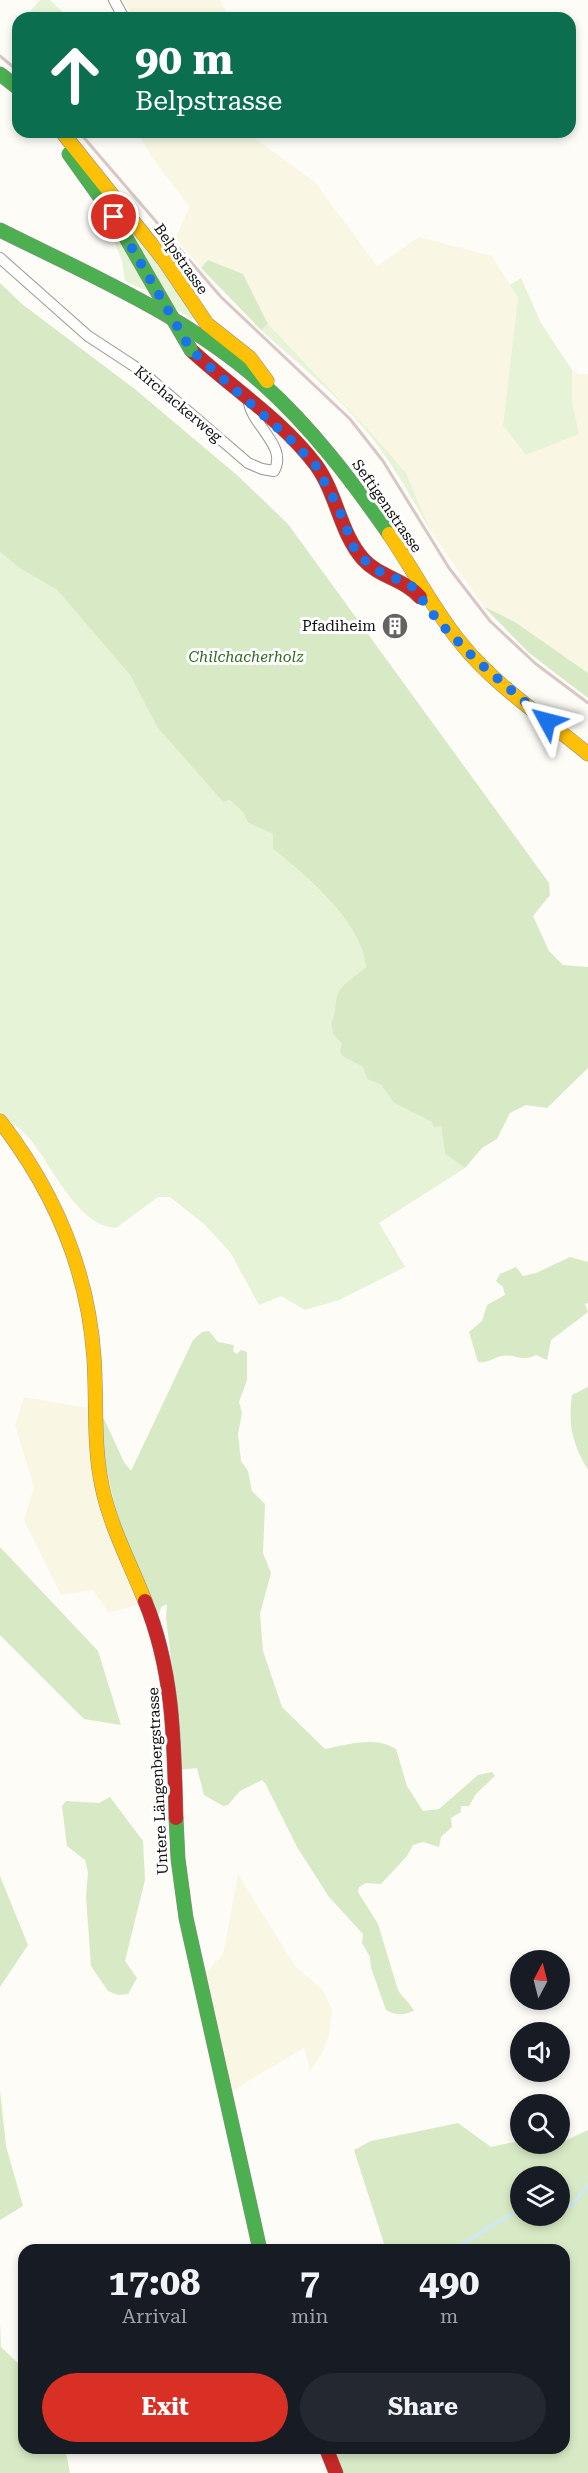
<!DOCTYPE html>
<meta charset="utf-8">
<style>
body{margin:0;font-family:"Roboto Serif",serif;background:#242831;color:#f1f3f6;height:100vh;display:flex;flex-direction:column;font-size:22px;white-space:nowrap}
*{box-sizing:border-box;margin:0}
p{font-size:20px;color:#9ea1a6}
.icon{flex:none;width:33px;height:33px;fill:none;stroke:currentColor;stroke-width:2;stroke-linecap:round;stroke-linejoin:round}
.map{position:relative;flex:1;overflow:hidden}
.panel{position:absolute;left:18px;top:2244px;width:552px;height:210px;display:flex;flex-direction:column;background:#171b24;border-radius:18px;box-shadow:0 3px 9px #0003}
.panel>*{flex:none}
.banner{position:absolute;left:12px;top:12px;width:564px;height:126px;border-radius:18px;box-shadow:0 3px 9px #0003;background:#0b6e4f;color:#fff;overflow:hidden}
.needle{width:39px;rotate:7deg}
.controls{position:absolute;left:510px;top:1950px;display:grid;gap:12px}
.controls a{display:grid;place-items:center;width:60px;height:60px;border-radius:50%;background:#171b24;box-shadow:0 3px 9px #0003;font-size:30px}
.pin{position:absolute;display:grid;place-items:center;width:51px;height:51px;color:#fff;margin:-26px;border:3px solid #fff;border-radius:50%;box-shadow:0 2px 6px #0007}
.me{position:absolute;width:66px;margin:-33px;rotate:308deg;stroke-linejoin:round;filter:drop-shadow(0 0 4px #0008)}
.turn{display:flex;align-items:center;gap:21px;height:126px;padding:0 24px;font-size:27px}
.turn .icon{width:78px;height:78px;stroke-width:2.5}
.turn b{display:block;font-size:42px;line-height:51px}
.eta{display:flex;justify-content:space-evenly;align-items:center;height:102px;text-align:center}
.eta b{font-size:36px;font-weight:700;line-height:42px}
.action{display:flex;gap:12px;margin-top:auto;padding:12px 24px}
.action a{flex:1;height:69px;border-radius:36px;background:#d93025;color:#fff;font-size:24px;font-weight:700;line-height:69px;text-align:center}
.action a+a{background:#242831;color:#f1f3f6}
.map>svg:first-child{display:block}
</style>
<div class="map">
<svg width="588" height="2473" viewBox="0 0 588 2473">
<rect width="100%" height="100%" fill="#fdfcf7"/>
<g fill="#f9f7e4">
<polygon points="121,0 220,0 229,18 136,18"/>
<polygon points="137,132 246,132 315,182 377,266 419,237 492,256 518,298 503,425 579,434 572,401 572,370 580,374 588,374 588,673 515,622 485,608 431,532 406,473 374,436 268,324 243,274 208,260 201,268 175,238 190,207 153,159"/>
<polygon points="24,1397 90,1408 91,1434 143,1603 109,1613 93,1590 61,1595 24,1520 34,1487 15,1425"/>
<polygon points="238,1874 295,1966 323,1990 332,2010 329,2035 321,2056 310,2070 304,2048 230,2092 204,1975 223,1954"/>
</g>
<g fill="#e7f3d7">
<polygon points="40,0 50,0 69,18 24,18"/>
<polygon points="113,203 134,227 200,323 173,308"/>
<polygon points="101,208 153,294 125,281 122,261"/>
<polygon points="521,278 541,323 572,370 572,401 579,434 526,455 503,425 518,298 510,285"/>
<path d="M268 324 374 436 406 473 431 532C411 496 390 459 364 428 333 391 296 362 261 330Z"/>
<path d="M0 552 18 567 57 590 130 675 157 727 223 802 230 800 243 812 248 823 273 834V849C306 877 362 922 366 967L340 990 336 1014 331 1022 333 1034 342 1044V1056L363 1067 367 1079 381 1085 394 1103 432 1122 434 1128 441 1126 445 1154 465 1168 379 1223 405 1267 339 1300 305 1310 281 1296 259 1305 230 1252 204 1224 170 1197H158L116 1228C77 1227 51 1162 27 1136 19 1126 10 1125 0 1111Z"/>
</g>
<g fill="#d8eac5" fill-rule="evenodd">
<polygon points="208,260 243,274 268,324 261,330 201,268"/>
<path d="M0 283 22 304 136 390 238 476 288 524 549 883 550 895 533 916 549 951 563 965 588 967V1068L547 1108 526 1105 510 1113 497 1139 482 1148 465 1168 445 1154 441 1126 434 1128 432 1122 394 1103 381 1085 367 1079 363 1067 342 1056 340 1051 342 1044 333 1034 331 1022C337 1012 334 1004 338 994 342 983 358 975 366 967 362 922 306 876 273 849V834L248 823 243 812 230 800 223 802 157 727 130 675 57 590 18 567 0 552Z"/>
<polygon points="487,608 515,622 588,673 588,698 529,653 485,608"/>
<path d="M570 1257 588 1262V1303L585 1304 588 1312 551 1340 547 1360 536 1355C521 1363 515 1353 502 1356 492 1358 489 1363 478 1362L469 1332 482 1321 487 1305 505 1295 503 1287 496 1281 500 1274 516 1267 523 1276 536 1273Z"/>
<path d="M209 1331 218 1342 234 1345 233 1351 237 1354 241 1350 247 1352V1380L239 1402 242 1413 238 1434 241 1461 248 1471 252 1491 265 1504 263 1553 271 1573 260 1614 263 1651 282 1707 325 1749C349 1744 375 1736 396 1749L407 1786 423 1811 439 1809 478 1775 492 1772 495 1776 476 1794 469 1806H461V1812L451 1818 452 1827 441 1837 439 1847 423 1842 413 1845 407 1856 381 1884 366 1883 359 1887 358 1892 378 1924 398 1990C403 1999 410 2002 414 2011 402 2015 397 2016 386 2010L371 1968 370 1957 362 1943 363 1934 329 1897 297 1847 265 1783 262 1780 240 1791 228 1805 223 1806 204 1795 197 1768 179 1770 176 1699 166 1618 167 1604 161 1607 158 1618 121 1534 104 1457 100 1420 104 1419 124 1462 131 1471 193 1340 202 1332Z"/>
<path d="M588 1387V1470C572 1443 568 1425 572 1395Z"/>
<polygon points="0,1547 98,1651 121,1725 84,1719 0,1635"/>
<polygon points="110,1797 143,1841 145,1880 125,1961 137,1978 128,1994 118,1995 108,1991 91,1966 86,1896 88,1872 85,1860 67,1846 62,1806 66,1801 99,1803"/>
<polygon points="0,1876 28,1945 0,1987"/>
<polygon points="0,2090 6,2146 23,2206 0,2220"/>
<path d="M458 2123 491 2147 514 2142 556 2145 588 2130V2473H342L330 2448H564V2250H386L354 2150 371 2141ZM520 2176H560V2216H520Z"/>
<polygon points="0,2323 1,2347 24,2369 24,2448 65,2448 70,2473 0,2473"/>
</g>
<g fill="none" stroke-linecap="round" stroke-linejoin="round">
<g stroke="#cde8f7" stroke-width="3">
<polyline points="560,2204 571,2207 588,2184"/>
<polyline points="452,2250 515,2212 520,2213"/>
</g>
<defs>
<g id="street">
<polyline points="114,0 124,18"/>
<path d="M0 258 88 336 140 370 248 463 262 469 274 471C288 447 253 426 249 403"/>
</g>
<g id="fast">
<polyline points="0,74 18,88"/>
<polyline points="69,154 114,217 152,283"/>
<path d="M0 230C90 275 187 316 263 384 312 428 352 481 389 534"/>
<polyline points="176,1818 178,1859 186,1918 260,2250"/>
</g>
<g id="slow">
<polyline points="62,132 164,260 207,324 250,358 267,381"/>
<path d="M389 534C413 569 433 609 460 642 495 686 545 718 588 754"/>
<path d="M0 1121C54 1191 88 1269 94 1358 97 1401 93 1444 102 1486 110 1526 130 1563 145 1601"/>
</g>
<g id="jam">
<path d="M191 350C232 388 282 420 316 465 337 494 340 533 363 559 379 577 404 579 420 597"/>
<path d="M145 1601C174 1672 174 1742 176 1818"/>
<polyline points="326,2448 336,2473"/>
</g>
</defs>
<use href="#street" stroke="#979795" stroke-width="12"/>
<use href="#fast" stroke="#8e8d8b" stroke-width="15"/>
<use href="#slow" stroke="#8e8d8b" stroke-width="15"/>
<use href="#jam" stroke="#8e8d8b" stroke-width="15"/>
<use href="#street" stroke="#fffffe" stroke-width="10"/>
<use href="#fast" stroke="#4caf50" stroke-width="14"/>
<use href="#slow" stroke="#ffc107" stroke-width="14"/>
<use href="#jam" stroke="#c62828" stroke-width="14"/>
<g stroke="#d9c6c7" stroke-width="3">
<polyline points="0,56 18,71"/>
<polyline points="79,132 221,297 350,419 383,461 449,568 490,621 536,664 588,703"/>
</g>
<defs>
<polyline id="fast-bridge" points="152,283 191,350"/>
</defs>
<use href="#fast-bridge" stroke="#8e8d8b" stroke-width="15" stroke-linecap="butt"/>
<use href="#fast-bridge" stroke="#4caf50" stroke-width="14"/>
</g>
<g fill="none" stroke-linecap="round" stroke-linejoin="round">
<polyline stroke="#1a73e8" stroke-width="10" stroke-dasharray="0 18" points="114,217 191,350 291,440 316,466 338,507 354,548 363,559 383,574 410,584 439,622 475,659 547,721"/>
</g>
<defs>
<symbol id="building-disc" viewBox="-11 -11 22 22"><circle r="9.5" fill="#646362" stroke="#fff"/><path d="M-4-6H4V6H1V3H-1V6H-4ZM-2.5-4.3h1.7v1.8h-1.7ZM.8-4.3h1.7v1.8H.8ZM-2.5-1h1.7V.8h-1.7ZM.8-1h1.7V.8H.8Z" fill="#fff"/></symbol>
</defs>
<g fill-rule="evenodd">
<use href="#building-disc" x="380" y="611" width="30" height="30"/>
</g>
<g text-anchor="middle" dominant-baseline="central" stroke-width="6" stroke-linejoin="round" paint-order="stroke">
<g font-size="15" fill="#111" stroke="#fff">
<text transform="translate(181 259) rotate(55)">Belpstrasse</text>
<text transform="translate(178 404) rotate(40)">Kirchackerweg</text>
<text transform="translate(387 506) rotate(55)">Seftigenstrasse</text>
<text transform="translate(158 1781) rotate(-93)">Untere Längenbergstrasse</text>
</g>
<g font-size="15" fill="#111" stroke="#fff" text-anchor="end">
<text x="376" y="626">Pfadiheim</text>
</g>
<g font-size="15" font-style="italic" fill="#2f6b1f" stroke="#fff">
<text x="246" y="657">Chilchacherholz</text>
</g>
</g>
</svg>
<div class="controls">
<a><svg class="needle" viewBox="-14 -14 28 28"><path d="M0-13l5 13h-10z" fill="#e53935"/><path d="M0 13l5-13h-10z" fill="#9ea1a6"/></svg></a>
<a><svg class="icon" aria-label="sound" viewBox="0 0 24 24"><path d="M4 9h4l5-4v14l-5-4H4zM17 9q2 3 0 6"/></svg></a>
<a><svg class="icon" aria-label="search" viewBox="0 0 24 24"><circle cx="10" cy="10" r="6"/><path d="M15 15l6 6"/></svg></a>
<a><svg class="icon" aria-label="layers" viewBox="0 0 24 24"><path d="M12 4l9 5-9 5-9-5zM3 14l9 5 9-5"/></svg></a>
</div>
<div class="pin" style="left:114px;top:217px;background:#d93025"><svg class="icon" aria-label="arrive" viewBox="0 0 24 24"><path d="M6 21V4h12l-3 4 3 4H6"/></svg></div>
<svg class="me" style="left:547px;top:721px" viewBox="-20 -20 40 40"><path d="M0-17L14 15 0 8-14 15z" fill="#1a73e8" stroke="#fff" stroke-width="4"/></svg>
<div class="banner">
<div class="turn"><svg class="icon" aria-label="ahead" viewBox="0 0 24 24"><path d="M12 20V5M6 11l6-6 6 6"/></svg><div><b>90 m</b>Belpstrasse</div></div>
</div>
<section class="panel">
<div class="eta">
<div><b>17:08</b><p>Arrival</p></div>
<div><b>7</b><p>min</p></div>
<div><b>490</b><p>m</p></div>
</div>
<div class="action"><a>Exit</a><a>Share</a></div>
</section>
</div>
